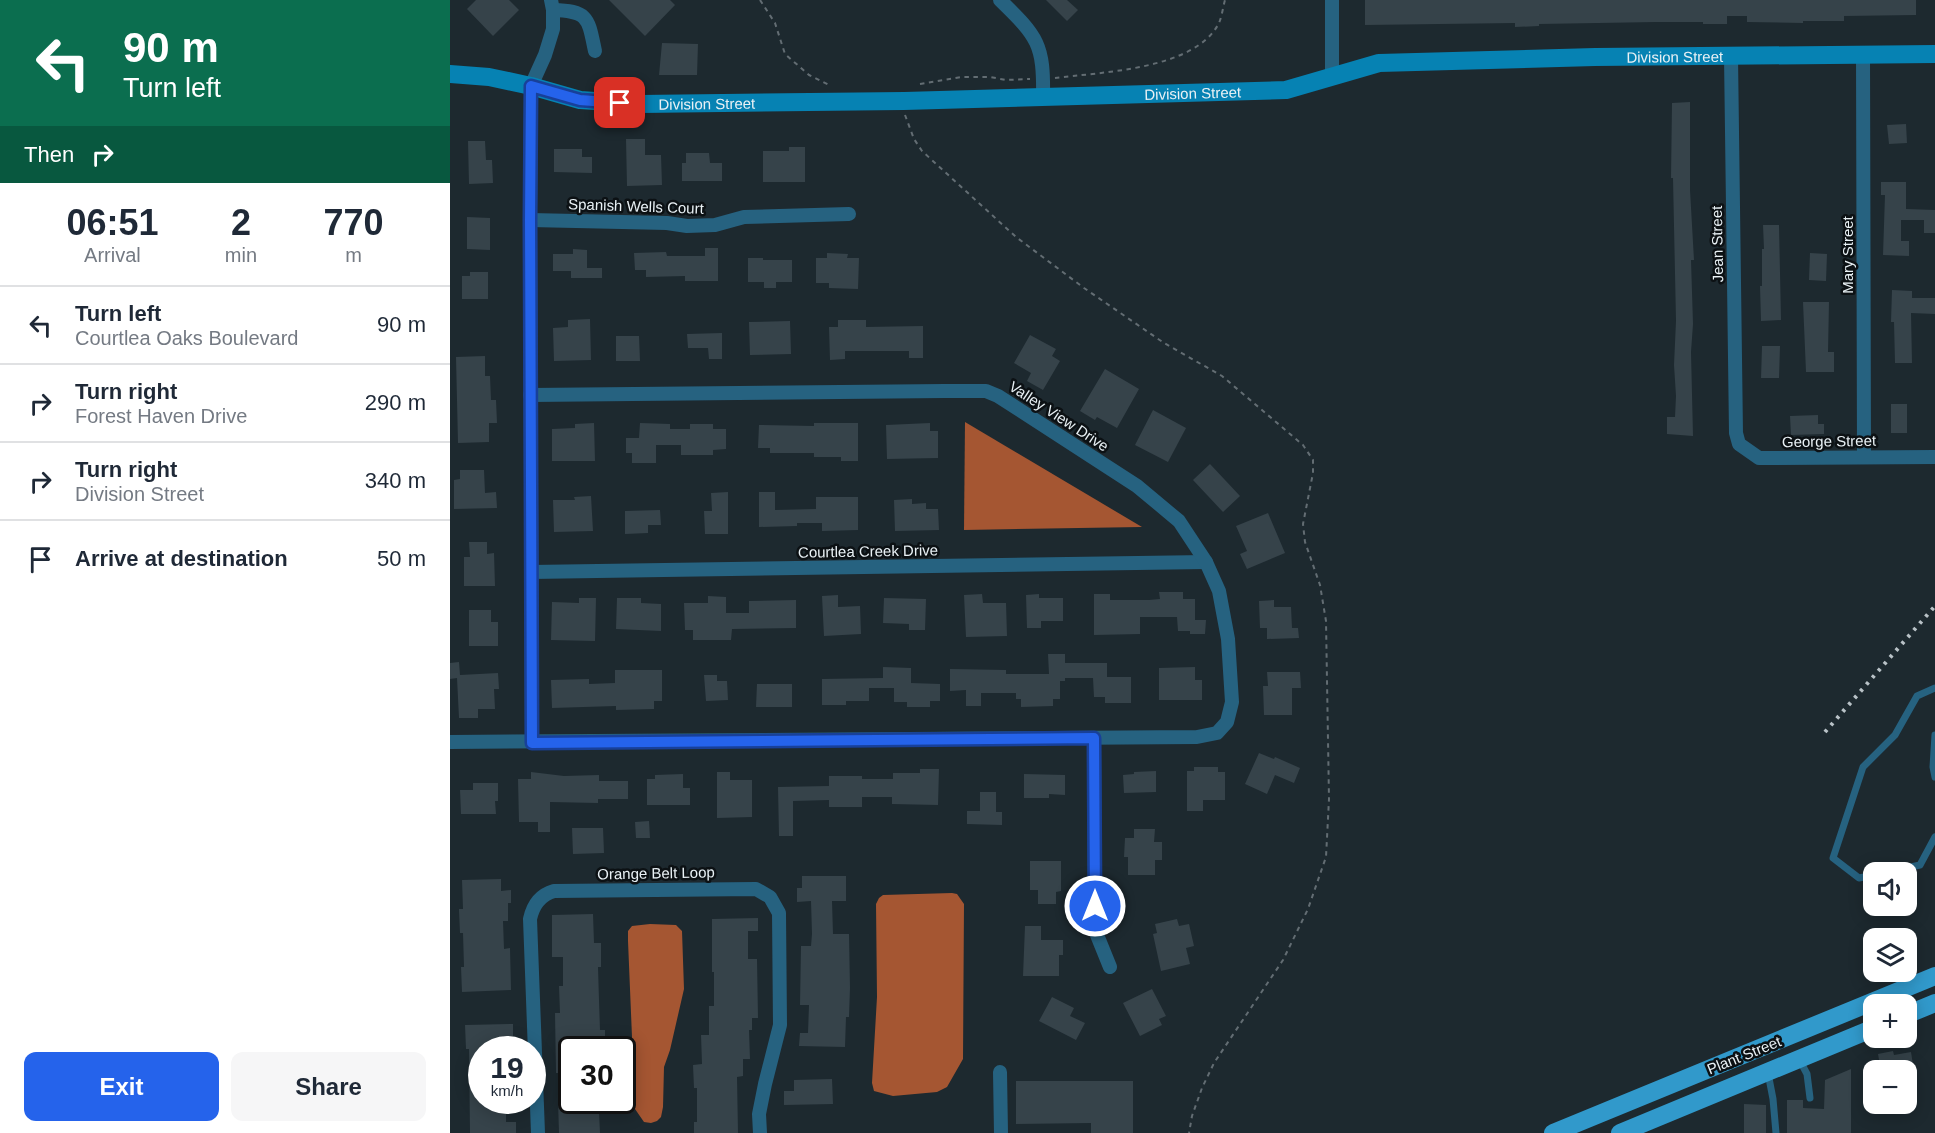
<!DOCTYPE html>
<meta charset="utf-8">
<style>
body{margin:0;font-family:Helvetica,sans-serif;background:#f6f6f7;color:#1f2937;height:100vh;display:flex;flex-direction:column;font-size:22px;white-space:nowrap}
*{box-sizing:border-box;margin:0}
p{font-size:20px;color:#747a83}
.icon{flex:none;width:33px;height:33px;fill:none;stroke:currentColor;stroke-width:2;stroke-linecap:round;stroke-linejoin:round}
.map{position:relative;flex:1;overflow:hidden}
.sheet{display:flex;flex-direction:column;background:#fff;width:450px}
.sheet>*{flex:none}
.guide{background:#0b6e4f;color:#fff;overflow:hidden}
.buttons{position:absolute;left:1413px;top:862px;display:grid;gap:12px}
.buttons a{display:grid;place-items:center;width:54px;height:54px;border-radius:12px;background:#fff;box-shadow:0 3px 15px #0003;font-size:30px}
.speed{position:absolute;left:18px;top:1036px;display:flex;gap:12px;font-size:30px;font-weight:700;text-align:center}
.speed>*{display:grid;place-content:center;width:78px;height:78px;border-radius:50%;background:#fff;box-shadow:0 3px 15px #0003;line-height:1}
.speed small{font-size:15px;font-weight:400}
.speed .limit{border:3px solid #111;border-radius:9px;background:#fff;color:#111}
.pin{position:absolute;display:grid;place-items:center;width:51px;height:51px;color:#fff;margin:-26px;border-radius:12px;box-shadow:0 3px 9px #0006}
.me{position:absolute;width:66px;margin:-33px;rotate:0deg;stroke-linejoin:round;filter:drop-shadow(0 0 4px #0008)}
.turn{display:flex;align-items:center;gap:21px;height:126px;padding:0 24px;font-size:27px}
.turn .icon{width:78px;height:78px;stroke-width:2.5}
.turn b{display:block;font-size:42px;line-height:51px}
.then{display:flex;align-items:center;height:57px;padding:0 24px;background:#0003;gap:12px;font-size:22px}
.eta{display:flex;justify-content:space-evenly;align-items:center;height:102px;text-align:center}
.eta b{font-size:36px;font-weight:800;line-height:42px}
.cta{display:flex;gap:12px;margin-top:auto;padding:12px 24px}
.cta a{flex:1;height:69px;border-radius:12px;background:#2563eb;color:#fff;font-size:24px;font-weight:800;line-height:69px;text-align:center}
.cta a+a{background:#f6f6f7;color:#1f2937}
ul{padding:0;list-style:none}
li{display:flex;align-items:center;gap:18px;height:78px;padding:0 24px;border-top:2px solid #e0e1e3}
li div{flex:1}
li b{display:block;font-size:22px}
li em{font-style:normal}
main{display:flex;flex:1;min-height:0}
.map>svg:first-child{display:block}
</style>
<main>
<section class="sheet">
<div class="guide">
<div class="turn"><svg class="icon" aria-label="left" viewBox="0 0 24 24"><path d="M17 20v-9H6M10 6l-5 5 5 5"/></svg><div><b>90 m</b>Turn left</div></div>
<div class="then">Then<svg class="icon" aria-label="right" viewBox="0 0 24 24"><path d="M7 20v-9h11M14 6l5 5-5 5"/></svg></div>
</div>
<div class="eta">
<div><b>06:51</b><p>Arrival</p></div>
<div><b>2</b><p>min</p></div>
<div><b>770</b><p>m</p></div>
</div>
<ul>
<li><svg class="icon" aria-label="left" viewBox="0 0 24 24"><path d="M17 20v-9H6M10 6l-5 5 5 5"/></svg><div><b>Turn left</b><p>Courtlea Oaks Boulevard</p></div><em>90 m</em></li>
<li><svg class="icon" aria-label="right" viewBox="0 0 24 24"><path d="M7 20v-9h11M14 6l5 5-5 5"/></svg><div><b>Turn right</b><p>Forest Haven Drive</p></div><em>290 m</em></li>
<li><svg class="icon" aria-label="right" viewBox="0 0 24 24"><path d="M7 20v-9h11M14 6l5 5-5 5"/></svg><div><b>Turn right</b><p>Division Street</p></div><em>340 m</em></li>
<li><svg class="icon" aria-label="arrive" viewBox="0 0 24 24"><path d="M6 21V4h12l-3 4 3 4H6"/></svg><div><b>Arrive at destination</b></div><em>50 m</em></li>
</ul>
<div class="cta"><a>Exit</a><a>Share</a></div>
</section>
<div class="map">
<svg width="1485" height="1133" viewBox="0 0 1485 1133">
<rect width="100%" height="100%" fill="#1d292f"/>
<g fill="#a55632">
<polygon points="515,422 692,527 514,530"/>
<polygon points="502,893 507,894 514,904 513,1059 497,1087 487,1092 443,1096 424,1091 422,1083 427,997 426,904 429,898 433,895"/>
<polygon points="200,924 226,925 232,931 234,989 220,1050 214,1067 213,1107 211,1117 207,1121 201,1123 194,1122 185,1109 178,941 178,931 182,926"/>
</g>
<g fill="#36434a">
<polygon points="26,0 59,0 69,10 43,36 17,9"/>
<polygon points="159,0 220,0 225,5 195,36"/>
<polygon points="596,0 617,0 628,10 617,21"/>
<polygon points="915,0 1466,0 1466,15 1394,16 1394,21 1353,21 1353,23 1297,22 1297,16 1277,16 1277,24 1253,24 1253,22 1206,22 1089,24 1089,26 1065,27 1065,23 915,25"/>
<polygon points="212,43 248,44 247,75 209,75"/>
<polygon points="1240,102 1240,190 1244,260 1241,260 1243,324 1241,352 1243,436 1217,434 1217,417 1225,417 1226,396 1224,365 1226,321 1223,178 1221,178 1222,103"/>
<polygon points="1456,124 1457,143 1439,144 1437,125"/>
<polygon points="176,139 195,139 195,155 211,155 212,185 177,186"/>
<polygon points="18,141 35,141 36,160 42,160 43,183 19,184"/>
<polygon points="339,147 355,147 355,182 313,182 313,151 339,151"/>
<polygon points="104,149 132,149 132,157 142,157 142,173 104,172"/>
<polygon points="236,153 259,153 260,163 272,163 272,181 232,181 232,163 236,163"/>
<polygon points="1431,182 1456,182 1456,209 1485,210 1485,233 1474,233 1474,220 1451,220 1451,241 1459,241 1459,256 1433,255 1435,195 1431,195"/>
<polygon points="17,217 40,218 40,250 17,249"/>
<polygon points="1313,225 1329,225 1331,320 1311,321 1310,286 1312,286 1312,249 1314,249"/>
<polygon points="255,248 268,248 268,281 235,281 235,276 196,277 196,270 185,270 184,253 216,252 217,256 255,256"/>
<polygon points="123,249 137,250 137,268 152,268 152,278 121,278 121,271 103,271 103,254 123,254"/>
<polygon points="377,253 398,254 397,258 409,258 408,289 379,288 379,283 366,283 366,258 377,258"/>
<polygon points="1360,253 1377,254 1376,281 1359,280"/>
<polygon points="298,258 313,258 313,260 342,260 342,282 326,282 326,288 314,288 314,282 298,282"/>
<polygon points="20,272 38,272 38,299 12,299 12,276 20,276"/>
<polygon points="1442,290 1462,291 1462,298 1485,298 1485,314 1461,313 1462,363 1445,363 1444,322 1441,322"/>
<polygon points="1353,302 1379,302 1378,352 1384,352 1384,372 1356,372"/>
<polygon points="140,319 141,360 104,361 103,328 118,327 118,320"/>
<polygon points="388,320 416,320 416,327 473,326 473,358 459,358 459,351 395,351 395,359 380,360 379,327 388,327"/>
<polygon points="340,321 341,354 300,355 299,322"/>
<polygon points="272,333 272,359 259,359 258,348 238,348 237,334"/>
<polygon points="580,335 606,349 602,356 610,361 593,390 577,381 581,373 564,363"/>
<polygon points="166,336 189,336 190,361 166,361"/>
<polygon points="1312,346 1330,346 1329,378 1311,378"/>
<polygon points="35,356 35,376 40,376 41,400 46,400 47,423 39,423 39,442 8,443 6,357"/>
<polygon points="655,369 689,389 667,428 647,417 645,420 630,411"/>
<rect x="1441" y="404" width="16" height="29"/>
<polygon points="703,410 736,428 718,462 685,445"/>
<polygon points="1368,415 1368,424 1374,424 1374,434 1341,435 1340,416"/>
<polygon points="144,423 145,461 102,461 102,429 125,428 125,424"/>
<polygon points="190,423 220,424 220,429 240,429 240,424 263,424 263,429 276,429 276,449 263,450 263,455 231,455 231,445 206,445 206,463 182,463 182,453 176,453 176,438 189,438"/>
<polygon points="364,423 408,423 408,461 391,461 391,457 364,457 364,453 320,453 320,448 308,448 309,425 364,426"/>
<polygon points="480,423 480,431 488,431 488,458 437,459 436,425"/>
<polygon points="760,464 790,496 773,512 743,480"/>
<polygon points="10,470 34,470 35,493 46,492 47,508 4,509 4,480 10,479"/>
<polygon points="278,492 278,534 255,534 254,511 262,511 261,493"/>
<polygon points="309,492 325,492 325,510 366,509 366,497 408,497 408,530 372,531 372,523 347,523 347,526 309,527"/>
<polygon points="141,496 143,531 104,532 103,500 125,500 124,497"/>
<polygon points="462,499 462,504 476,503 476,509 488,509 489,530 445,531 444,500"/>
<polygon points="210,510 211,525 198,525 198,533 175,534 175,511"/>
<polygon points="818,513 835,553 797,569 790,554 797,551 786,526"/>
<polygon points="19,542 37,542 37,554 44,553 45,586 14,586 14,557 20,557"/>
<polygon points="709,592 733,592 733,599 745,599 745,620 756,620 755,634 740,634 740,631 728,631 727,617 690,617 690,634 644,635 644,594 660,594 660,600 699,600 710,599"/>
<polygon points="532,594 533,603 556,603 557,636 516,637 514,595"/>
<polygon points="589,594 589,598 613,598 613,621 591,621 591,628 577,628 576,595"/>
<polygon points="388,595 388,607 410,606 411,634 374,636 372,596"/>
<polygon points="258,596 276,597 276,613 299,613 299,601 346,600 346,628 282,629 281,640 243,640 243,630 235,630 234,603 258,603"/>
<polygon points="129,598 146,598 145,641 101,640 102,602 129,603"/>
<polygon points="167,598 191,598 191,603 211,604 211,631 166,629"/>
<polygon points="434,598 476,599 475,630 459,630 459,624 433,623"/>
<polygon points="824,600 824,607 841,607 842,628 848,628 849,638 817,639 817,628 810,628 809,601"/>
<polygon points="19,610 41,610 41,622 48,622 48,646 19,646"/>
<polygon points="598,654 615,654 615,663 657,663 657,677 681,677 681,703 655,703 655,697 644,697 643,678 615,678 615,681 610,681 610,699 603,699 603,706 571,707 571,699 566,699 566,693 531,693 531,706 516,706 516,690 500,691 500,669 556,670 556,674 599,674"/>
<polygon points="9,662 10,675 48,673 49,689 44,689 45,709 28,709 28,718 9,718 7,678 0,679 0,663"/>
<polygon points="433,667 461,668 461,683 490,684 490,701 480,701 480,707 457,707 457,702 444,702 444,688 419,688 419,701 396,701 396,705 372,705 372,679 433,678"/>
<polygon points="745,667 745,680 752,680 752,700 709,700 709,668"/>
<polygon points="165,670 212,670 212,701 204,701 204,709 166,710 166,706 102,708 101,680 139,679 139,684 165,683"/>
<polygon points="817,672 850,672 851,688 842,688 842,715 814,715 813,686 818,686"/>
<polygon points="254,675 267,675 267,681 277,681 278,700 256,701"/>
<polygon points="307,684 342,684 342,707 306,707"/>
<polygon points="809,753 824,759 825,757 850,768 844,783 825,775 817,794 795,784"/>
<polygon points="744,767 768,767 768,772 775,772 775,800 753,800 753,811 737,811 737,771 744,771"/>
<polygon points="470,769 489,769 488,805 442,804 442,797 412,797 412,807 379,807 379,800 343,801 343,836 329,836 328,787 379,786 379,776 412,776 412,779 443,779 443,773 470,773"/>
<polygon points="706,771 706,792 674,793 673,775 684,774 684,772"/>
<polygon points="81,772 114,776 149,775 149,781 178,781 178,799 148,799 148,803 100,802 100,832 88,832 88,822 69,822 68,779 81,779"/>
<polygon points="267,772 280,772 280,780 302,780 302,817 267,818"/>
<polygon points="233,774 233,788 240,788 240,805 197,805 197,779 205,779 205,775"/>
<polygon points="574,774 615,775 615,795 599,794 599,798 574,798"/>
<polygon points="23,783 48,783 48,801 45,801 46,814 11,814 10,790 23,790"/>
<polygon points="530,792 546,792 546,812 552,812 552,825 517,824 517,811 530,811"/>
<polygon points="199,821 200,838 186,838 185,822"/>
<polygon points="122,828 153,828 154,853 123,854"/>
<polygon points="684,829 705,829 704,842 712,842 712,860 705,860 705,875 678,875 678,857 674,857 675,838 684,838"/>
<polygon points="580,861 611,861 611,891 606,892 606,904 588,904 588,890 580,890"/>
<polygon points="352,876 396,876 396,901 382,901 383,934 399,934 400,988 399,1017 396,1017 395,1047 349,1046 350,1033 358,1033 359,1005 350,1005 351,946 361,946 362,934 361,901 347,902 347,888 352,888"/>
<polygon points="51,879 51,891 61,890 61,903 58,903 58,921 53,921 54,949 60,948 61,990 12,992 11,967 14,967 13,933 10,933 9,909 13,909 12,880"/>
<polygon points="143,914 144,943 151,943 151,967 148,967 149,1000 150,1030 155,1030 155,1046 153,1046 153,1050 122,1050 122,1073 106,1073 105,1013 110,1013 109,986 113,986 113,957 102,957 102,915"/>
<polygon points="308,918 308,931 298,931 298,959 307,959 308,1018 302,1018 302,1030 299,1030 300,1059 293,1059 293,1076 287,1077 288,1133 244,1133 244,1122 247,1122 247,1088 244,1088 243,1065 252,1064 251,1035 259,1035 259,1006 264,1006 264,972 262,972 262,919"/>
<polygon points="727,919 729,926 739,924 744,946 736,948 740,964 711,971 703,934 707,933 705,924"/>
<polygon points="575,926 591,926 591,940 613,940 613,955 609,955 609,976 573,976"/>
<polygon points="702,989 716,1016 709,1019 712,1025 690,1036 673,1003"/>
<polygon points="602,997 624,1008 620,1016 635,1023 626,1040 589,1021"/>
<polygon points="63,1024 63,1036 53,1036 53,1049 32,1049 32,1101 56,1101 56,1122 66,1122 66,1133 20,1133 19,1049 16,1049 15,1025"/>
<polygon points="1443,1051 1444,1055 1461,1052 1464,1071 1431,1071 1428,1054"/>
<polygon points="1401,1069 1401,1133 1337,1133 1337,1100 1353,1100 1353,1108 1374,1109 1375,1080"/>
<polygon points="382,1079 383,1104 334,1105 334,1091 344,1091 344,1080"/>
<polygon points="566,1081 683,1081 683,1133 641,1133 641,1123 566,1124"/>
<polygon points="108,1101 156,1101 157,1111 149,1111 150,1133 109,1133"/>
<polygon points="1294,1104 1316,1105 1316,1133 1294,1133"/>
</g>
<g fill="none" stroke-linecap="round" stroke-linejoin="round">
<g stroke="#636d73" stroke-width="2" stroke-dasharray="4.5 4.5" stroke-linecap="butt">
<polyline points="310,0 325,23 335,54 359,75 381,86"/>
<path d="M605 78C651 72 745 70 769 23 772 16 773 7 775 0"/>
<polyline points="470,84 511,77 540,77 556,80 580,79"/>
<polyline points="455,115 464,139 472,151 566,237 634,288 714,343 772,376 853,445 863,460 863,473 853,524 855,542 870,585 876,621 879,799 876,857 858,909 833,960 764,1063 752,1088 742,1116 739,1133"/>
</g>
<g stroke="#266280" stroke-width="7">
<polyline points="1485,735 1483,767 1485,777"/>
<polyline points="1433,873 1470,865 1485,837"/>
<polyline points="1424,875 1409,878 1383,858 1413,767 1445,735 1467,696 1485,688"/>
<polyline points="1349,1059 1357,1074 1360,1098"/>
<polyline points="1318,1073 1323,1099 1326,1133"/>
</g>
<g stroke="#266280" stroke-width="14">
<path d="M550 0C588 37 594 44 593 98"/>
<polyline points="882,0 882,76"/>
<path d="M103 10C139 11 138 18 145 51"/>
<polyline points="1413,54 1414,456"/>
<polyline points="1281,56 1286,433 1289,444 1309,458 1485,457"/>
<polyline points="80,220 217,223 237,226 265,225 294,217 399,214"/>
<polyline points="81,572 756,562"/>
<polyline points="644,738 645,930 660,967"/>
<polyline points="0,742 747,737 767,733 777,722 782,702 778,639 769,591 756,562 729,521 687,486 548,396 536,391 495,391 80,395"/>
<polyline points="82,743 80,220 81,86 95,55 103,29 103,10 101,0"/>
<polyline points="550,1072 551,1133"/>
<path d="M88 1133 80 919C83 905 90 895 104 891L306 889 320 897 329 913 330 1025 315 1084 309 1114 310 1133"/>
</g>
<path stroke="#0682b3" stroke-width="18" id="s1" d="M0 74 39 77 81 86 130 100 190 104 454 101 836 90 929 63 1145 57 1485 54"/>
<g stroke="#3199cb" stroke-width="18">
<polyline points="1456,1015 1485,1003"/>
<polyline points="1103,1133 1485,976"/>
<polyline points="1170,1133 1424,1028"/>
</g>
<polyline stroke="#b9c2c7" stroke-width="4" stroke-dasharray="3 6" stroke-linecap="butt" points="1375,732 1485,606"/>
</g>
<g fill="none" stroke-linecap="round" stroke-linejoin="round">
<defs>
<polyline id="route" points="170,103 130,100 81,86 80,220 82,743 644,738 645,906"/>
</defs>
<use href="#route" stroke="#184099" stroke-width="15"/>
<use href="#route" stroke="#2563eb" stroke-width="10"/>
</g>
<g text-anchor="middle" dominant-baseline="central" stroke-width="5" stroke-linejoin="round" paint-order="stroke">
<g font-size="15" fill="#e9f1f5" stroke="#0c1114">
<text stroke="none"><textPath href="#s1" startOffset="1232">Division Street</textPath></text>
<text stroke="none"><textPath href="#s1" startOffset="746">Division Street</textPath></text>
<text stroke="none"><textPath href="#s1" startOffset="260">Division Street</textPath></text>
<text transform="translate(186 206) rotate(2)">Spanish Wells Court</text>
<text transform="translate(1267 244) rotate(-91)">Jean Street</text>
<text transform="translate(1397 255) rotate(-90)">Mary Street</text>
<text transform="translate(609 416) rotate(33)">Valley View Drive</text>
<text transform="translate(1379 441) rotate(-1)">George Street</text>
<text transform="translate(418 551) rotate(-1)">Courtlea Creek Drive</text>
<text transform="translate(206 873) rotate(-1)">Orange Belt Loop</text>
<text transform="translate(1294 1055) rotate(-22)">Plant Street</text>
</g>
</g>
</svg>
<div class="buttons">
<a><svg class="icon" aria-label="sound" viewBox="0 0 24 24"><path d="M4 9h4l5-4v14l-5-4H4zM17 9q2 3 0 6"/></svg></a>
<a><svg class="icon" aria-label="layers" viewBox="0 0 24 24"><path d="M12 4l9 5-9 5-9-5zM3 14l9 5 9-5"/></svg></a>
<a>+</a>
<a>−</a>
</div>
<div class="speed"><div>19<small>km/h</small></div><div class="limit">30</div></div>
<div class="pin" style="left:170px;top:103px;background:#d93025"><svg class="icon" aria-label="arrive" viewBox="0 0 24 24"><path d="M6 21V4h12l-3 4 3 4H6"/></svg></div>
<svg class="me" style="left:645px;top:906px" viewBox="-20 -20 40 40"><circle r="17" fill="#2563eb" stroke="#fff" stroke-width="3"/><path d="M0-11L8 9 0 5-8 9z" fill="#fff"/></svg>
</div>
</main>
